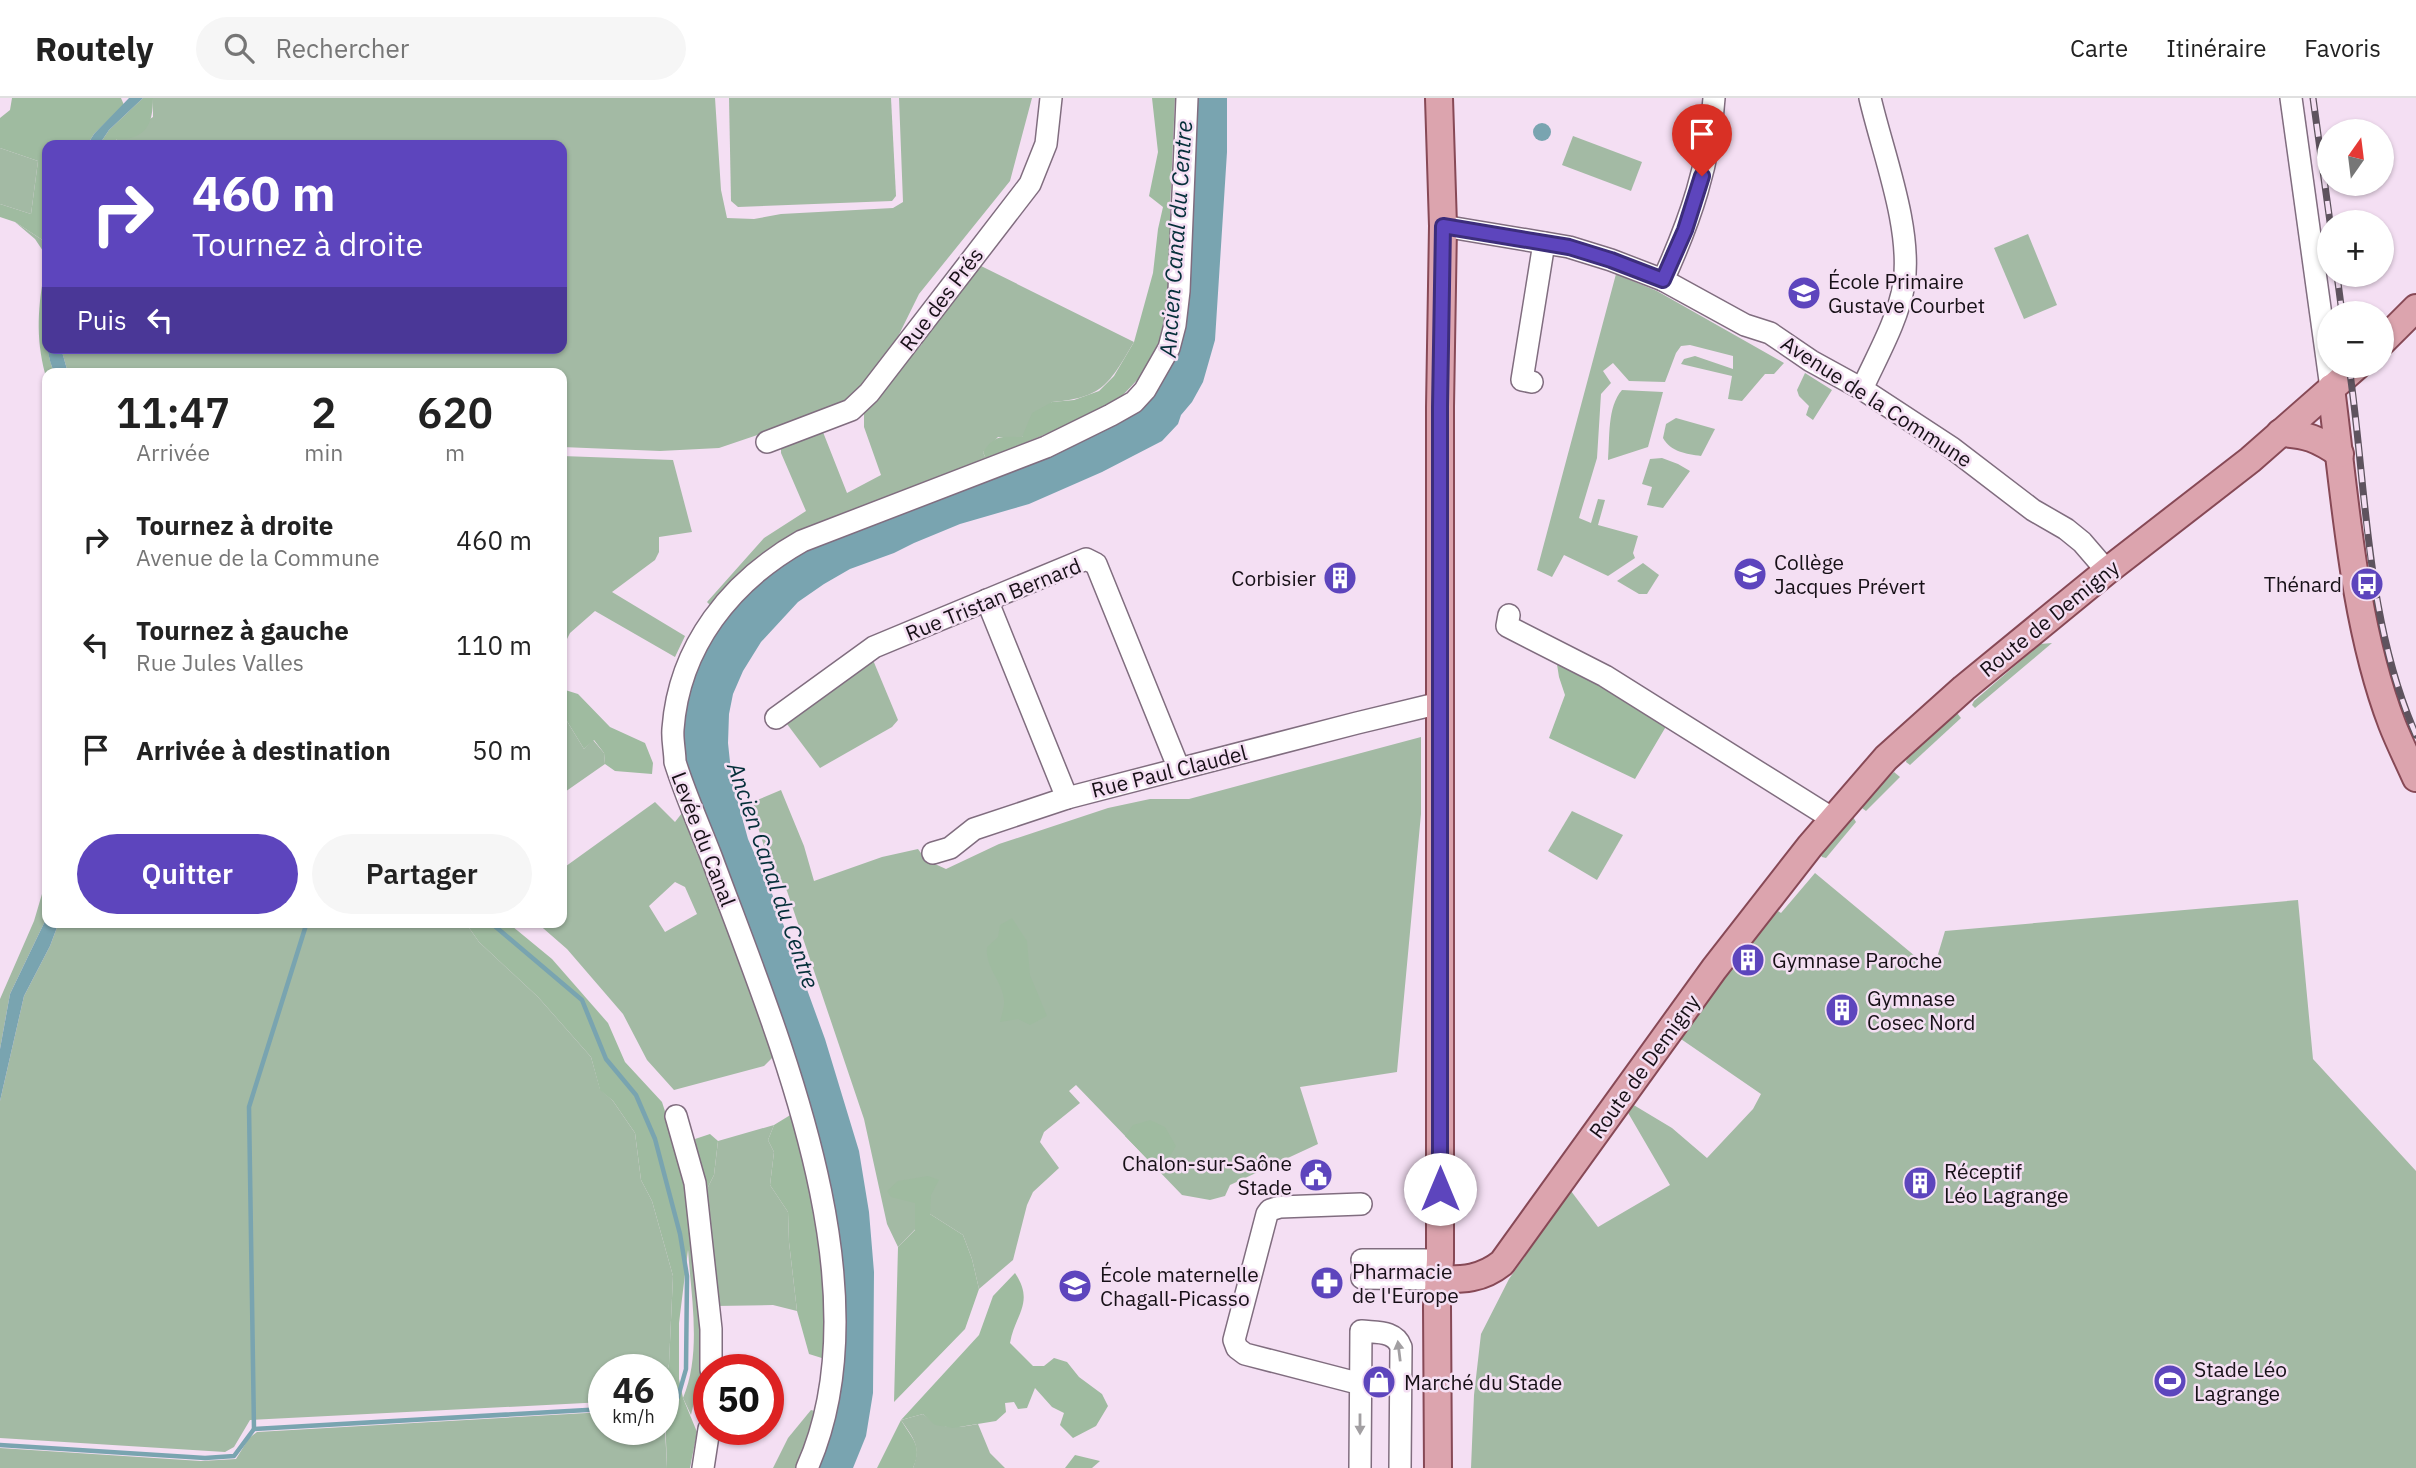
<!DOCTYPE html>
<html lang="fr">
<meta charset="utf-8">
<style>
body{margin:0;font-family:"IBM Plex Sans",sans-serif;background:#f6f6f6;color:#222;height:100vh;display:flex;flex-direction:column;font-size:26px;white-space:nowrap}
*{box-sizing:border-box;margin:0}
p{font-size:23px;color:#767676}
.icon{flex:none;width:38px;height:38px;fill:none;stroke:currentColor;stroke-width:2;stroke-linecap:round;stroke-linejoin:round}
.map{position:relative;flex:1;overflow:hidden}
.sheet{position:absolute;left:42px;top:270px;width:525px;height:560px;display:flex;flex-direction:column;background:#fff;border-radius:14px;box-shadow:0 2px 5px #0004}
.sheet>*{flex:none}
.guide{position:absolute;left:42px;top:42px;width:525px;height:214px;border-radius:14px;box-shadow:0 2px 5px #0004;background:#5d45bd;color:#fff;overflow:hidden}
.needle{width:46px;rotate:14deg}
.tools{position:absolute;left:2317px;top:21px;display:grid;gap:14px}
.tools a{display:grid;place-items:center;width:77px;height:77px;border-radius:50%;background:#fff;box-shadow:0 2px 5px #0004;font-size:35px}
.speed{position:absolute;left:588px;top:1256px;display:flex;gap:14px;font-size:35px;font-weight:700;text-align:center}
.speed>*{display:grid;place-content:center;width:91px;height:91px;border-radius:50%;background:#fff;box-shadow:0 2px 5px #0004;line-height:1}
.speed small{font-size:18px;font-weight:400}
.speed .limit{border:10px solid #d22;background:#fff;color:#111}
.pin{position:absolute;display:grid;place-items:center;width:60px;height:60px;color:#fff;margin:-72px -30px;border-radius:50% 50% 50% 0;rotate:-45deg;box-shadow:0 0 7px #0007}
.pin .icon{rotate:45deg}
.me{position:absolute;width:77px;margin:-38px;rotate:0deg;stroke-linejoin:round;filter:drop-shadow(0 0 5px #0008)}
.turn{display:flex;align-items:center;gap:24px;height:147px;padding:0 35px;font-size:32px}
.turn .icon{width:91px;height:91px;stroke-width:2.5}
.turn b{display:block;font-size:49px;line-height:60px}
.then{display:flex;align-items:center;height:66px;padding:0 35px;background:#0003;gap:14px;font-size:26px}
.eta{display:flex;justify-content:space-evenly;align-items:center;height:119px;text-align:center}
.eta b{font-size:42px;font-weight:600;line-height:49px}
.cta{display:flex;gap:14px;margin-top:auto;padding:14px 35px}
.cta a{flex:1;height:80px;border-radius:42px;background:#5d45bd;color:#fff;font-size:28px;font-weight:600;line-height:80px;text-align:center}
.cta a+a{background:#f6f6f6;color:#222}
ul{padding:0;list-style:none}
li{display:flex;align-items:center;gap:21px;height:105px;padding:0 35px}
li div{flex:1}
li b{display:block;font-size:26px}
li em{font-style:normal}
header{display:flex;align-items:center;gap:42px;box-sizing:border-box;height:98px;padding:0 35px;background:#fff;border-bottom:2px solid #e0e0e0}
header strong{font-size:33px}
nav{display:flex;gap:38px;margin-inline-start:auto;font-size:24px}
.search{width:490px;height:63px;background:#f6f6f6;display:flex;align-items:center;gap:18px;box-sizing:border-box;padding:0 24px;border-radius:38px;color:#767676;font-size:26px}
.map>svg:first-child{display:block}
</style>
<header>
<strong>Routely</strong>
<div class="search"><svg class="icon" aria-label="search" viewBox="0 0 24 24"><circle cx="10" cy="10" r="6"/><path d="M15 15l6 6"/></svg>Rechercher</div>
<nav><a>Carte</a><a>Itinéraire</a><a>Favoris</a></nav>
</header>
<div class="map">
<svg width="2416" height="1370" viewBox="0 0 2416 1370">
<rect width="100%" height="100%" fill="#f4dff3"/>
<g fill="#a3baa4" fill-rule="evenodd">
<polygon points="153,0 715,0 721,92 727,120 754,121 781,116 893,110 903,104 899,0 1032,0 1010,83 919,196 883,269 842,308 719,350 660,353 562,349 562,275 68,275 61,250 562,250 562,47 113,47 117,41 153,19"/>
<polygon points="729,0 891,0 896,98 892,103 738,109 731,103"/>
<polygon points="1573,38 1642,64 1631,93 1562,67"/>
<polygon points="0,50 38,63 31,116 0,106"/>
<polygon points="15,124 47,145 47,186 43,153 35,141"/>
<polygon points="2028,136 2057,207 2024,221 1994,150"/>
<path d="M977 166 1134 244C1109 286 1103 300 1052 304L1022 339H998L983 354 986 361 843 417 711 508 707 504 764 440 806 413 781 355V344L821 329 847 395 881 377 864 329V308L908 251 915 254 922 246 919 240Z"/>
<polygon points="1616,176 1657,193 1784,265 1774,276 1765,276 1742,303 1728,301 1732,278 1681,266 1684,261 1695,258 1733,271 1733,258 1690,247 1681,248 1676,255 1665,284 1629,283 1613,265 1603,273 1611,285 1601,296 1597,360 1579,420 1591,425 1598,401 1605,402 1598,427 1638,438 1633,455 1635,460 1608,478 1564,457 1552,479 1537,472"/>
<polygon points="1805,275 1832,292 1813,322 1806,317 1809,308 1799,298 1797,292"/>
<path d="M1622 292 1663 294 1648 349 1608 362C1610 340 1607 309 1622 292Z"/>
<path d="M1676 320 1715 331 1701 358C1686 356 1671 354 1663 340L1666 326Z"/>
<polygon points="562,358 673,362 692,434 659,439 659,454 655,462 612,494 685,538 675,559 595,513 570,535 562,551"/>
<polygon points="1662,360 1678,366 1690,373 1663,410 1647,407 1652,389 1642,386 1650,361"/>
<polygon points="1643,465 1659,477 1647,496 1639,496 1617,483"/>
<polygon points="2052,545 1975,610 1972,607 1974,603 2040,546"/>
<polygon points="873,562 898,622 892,629 820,670 787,626"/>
<polygon points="562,615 584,651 593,642 604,655 605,666 562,696"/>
<polygon points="1957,615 1961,620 1910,667 1906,664 1907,659"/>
<polygon points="1421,639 1421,716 1397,974 1300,989 1318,1046 1230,1087 1225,1098 1210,1102 1182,1097 1076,987 1069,993 1080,1005 1044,1034 1040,1044 1059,1070 1033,1094 1027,1107 1013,1162 979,1191 972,1161 963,1137 930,1116 898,1149 887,1126 864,1021 787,793 767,757 750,705 781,692 804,748 814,783 882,759 918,751 926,762 946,771 999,746 1108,710 1150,701 1189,701"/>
<polygon points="1894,674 1900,679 1866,713 1862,710 1862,705"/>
<path d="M655 704 675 724 682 715 775 957 764 968 674 992 647 962 623 916 567 851 536 824H562V771ZM675 784 685 789 697 816 665 834 649 808Z"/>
<polygon points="1572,713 1623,737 1597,782 1548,753"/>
<polygon points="1849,719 1853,719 1856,724 1826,760 1822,759 1820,756"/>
<polygon points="1815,775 1933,873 1945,833 2298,802 2313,961 2416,1073 2416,1370 1471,1370 1474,1297 1481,1236 1509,1181 1571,1093 1598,1129 1670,1087 1627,1013 1632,1006 1672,1030 1707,1060 1753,1011 1761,996 1678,939 1747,846 1778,813 1781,815"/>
<polygon points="47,779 47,819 10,896 0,951 0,901 34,823"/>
<polygon points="59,824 465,824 479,844 538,899 591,959 600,991 613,1003 635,1035 641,1082 652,1103 673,1178 669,1266 664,1289 664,1301 663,1301 663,1272 604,1272 604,1304 250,1322 234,1349 225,1354 0,1340 0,1003 24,898 50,848"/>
<polygon points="774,1027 768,1042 774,1054 770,1087 788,1114 789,1144 797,1213 773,1207 715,1208 703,1099 714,1077 718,1043"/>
<path d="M688 1151 696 1163 704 1230 700 1278 691 1317 683 1300C702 1255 691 1199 688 1151Z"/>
<polygon points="664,1311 667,1370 0,1370 0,1350 201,1363 236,1361 249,1340 257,1334 604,1314 604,1332 663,1332"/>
<polygon points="811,1312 818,1314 796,1370 773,1370 788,1340"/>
<path d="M923 1316C943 1333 954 1330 978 1326L990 1355 1005 1370H913C922 1348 913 1340 901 1322Z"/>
</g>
<g fill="#9fbba0">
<polygon points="12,0 121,0 124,7 94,36 87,47 47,47 47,145 15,124 0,119 0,106 31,116 38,63 0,50 0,20 10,12"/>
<path d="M143 0H153C153 26 146 42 117 41L113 47H99L109 32Z"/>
<path d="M1152 0H1175L1170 111V196L1163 247 1141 278 1122 298 1094 316 986 361 983 354C996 336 1001 339 1022 339L1032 315 1052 304 1074 302 1099 293 1114 278 1134 244 1153 175 1158 131 1163 109 1149 98 1158 54Z"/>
<path d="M44 176C48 190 44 201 44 215 44 235 47 255 54 275H47V282C36 246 37 214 44 176Z"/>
<polygon points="1556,560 1668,625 1635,681 1549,640 1565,597 1559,579"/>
<polygon points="562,591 578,596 610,629 645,645 653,665 652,676 615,673 605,666 604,655 594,642 584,651 562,615"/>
<path d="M1012 820 1027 843 1030 877 1047 918 1030 927 1018 921 1000 924C1001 918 1005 908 1004 902 1002 882 985 870 987 849L998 839 1000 827Z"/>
<polygon points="465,824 507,824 552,861 608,925 625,964 662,1004 688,1085 696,1163 688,1152 679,1225 679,1281 683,1300 697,1334 690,1370 667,1370 664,1289 669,1266 673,1178 652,1103 641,1082 635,1035 613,1003 600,992 591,959 538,899 479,844"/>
<path d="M792 1016C809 1075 820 1135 825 1197 827 1218 825 1240 825 1261L809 1256 797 1213 789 1144 788 1114 770 1087 774 1054 768 1042 774 1027Z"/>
<polygon points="1150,1022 1165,1029 1176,1048 1169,1060 1154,1068 1125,1038 1133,1027"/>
<polygon points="710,1036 718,1043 714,1077 703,1099 695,1041"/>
<polygon points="928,1078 939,1082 931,1097 930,1116 963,1137 972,1161 979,1191 965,1231 894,1304 898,1149 915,1132 915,1105 891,1099 887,1093 898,1083"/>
<path d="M1015 1175C1035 1205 1015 1216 1010 1245L1033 1268H1044L1054 1260 1067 1264 1079 1279 1102 1296 1108 1308 1096 1328 1073 1340 1060 1327 1064 1315 1052 1309 1035 1290 1027 1310 1018 1311 1014 1304 1005 1305 1006 1314 996 1323 953 1330 935 1327 923 1316 901 1322C912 1341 923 1347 913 1370H877L901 1322 979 1237 993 1198Z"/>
<polygon points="1075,1357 1100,1363 1092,1370 1065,1370"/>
</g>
<g fill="#79a4b0">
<polygon points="129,0 143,0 109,32 99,47 87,47 94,36"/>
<polygon points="1192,0 1227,0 1227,54 1215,242 1203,284 1192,304 1181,317 1178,326 1162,343 1102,374 1029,406 960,426 914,445 894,455 850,471 824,486 798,504 761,544 743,573 733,596 729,616 728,645 732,683 748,741 773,798 825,941 859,1053 869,1114 874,1174 873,1295 866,1338 853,1370 814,1370 837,1165 688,678 683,649 683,620 694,572 712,534 779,462 941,396 1160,280"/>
<circle cx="1542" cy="34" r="9"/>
<path d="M47 185V250H61L68 275H54C43 246 43 215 47 185Z"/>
<polygon points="47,819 47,824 59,824 50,848 24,898 0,1003 0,951 10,896"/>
</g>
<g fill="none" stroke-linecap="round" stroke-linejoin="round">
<g stroke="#79a4b0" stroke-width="4.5">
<polyline points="490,824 582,902 606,961 636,997 655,1041 680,1136 687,1178 686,1271 678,1299 671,1307 663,1307"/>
<polyline points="254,1331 249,1009 307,824"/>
<polyline points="0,1347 205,1360 234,1358 254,1331 604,1311"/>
</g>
<defs>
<g id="minor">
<polyline points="2291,0 2331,290"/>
<polyline points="1443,128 1569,149 1611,162 1663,182 1745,227 1770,235 1811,263 1862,291 1952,350 2033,412 2066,431 2082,444 2107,473"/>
<path d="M1663 182C1690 123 1710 65 1714 0"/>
<polyline points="1532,284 1522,282 1544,145"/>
<path d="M1862 291C1877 258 1898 222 1904 186 1912 129 1883 56 1870 0"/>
<polyline points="767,344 851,312 869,295 1030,86 1046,46 1051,0"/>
<polyline points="987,502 1067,700"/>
<polyline points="1509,517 1507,528 1605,578 1833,721"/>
<polyline points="776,620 874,549 1086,461 1096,466 1179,671"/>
<polyline points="933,755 950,750 974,731 1067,700 1357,625 1440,605"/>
<polyline points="676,1018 695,1085 711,1231 711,1272"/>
<polyline points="1361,1106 1280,1109 1270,1112 1267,1116 1234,1242 1237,1250 1245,1256 1361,1286"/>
<polyline points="1362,1162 1440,1162"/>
<polyline points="1362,1180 1438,1181"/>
<polyline points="703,1370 709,1331"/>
<path d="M807 1370C888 1188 775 932 711 758 699 727 685 696 675 664 675 653 672 642 673 631 679 548 731 483 802 443L1046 349 1111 317 1134 304 1145 292 1169 250 1175 227 1179 193 1187 0"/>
<path d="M1360 1370 1361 1233C1376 1235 1395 1232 1401 1249L1400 1370"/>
</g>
<g id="major">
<polyline points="2382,244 2416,210"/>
<path d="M2331 290C2345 398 2353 524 2392 626 2399 644 2408 662 2416 680"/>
<path d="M2280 335C2306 336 2318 341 2340 356"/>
<path d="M1438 1181C1463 1182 1482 1181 1502 1165L1714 871 1810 748 1886 660 1964 590 2107 473 2250 362 2357 268"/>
<polyline points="1438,1370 1437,1208 1440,1162 1440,309 1443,128 1439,0"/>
</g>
</defs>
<use href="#minor" stroke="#806d7f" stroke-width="24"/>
<use href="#major" stroke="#874956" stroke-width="30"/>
<use href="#minor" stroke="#fff" stroke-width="21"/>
<use href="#major" stroke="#dca4ae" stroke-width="26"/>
<defs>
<g id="rail">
<polyline points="2313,0 2330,124"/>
<polyline points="2337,177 2342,215"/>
<path d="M2349 268C2367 391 2365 521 2416 637"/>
</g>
</defs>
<use href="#rail" stroke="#5e535e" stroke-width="7"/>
<use href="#rail" stroke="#f4dff3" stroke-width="4.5" stroke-dasharray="13" stroke-linecap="butt"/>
</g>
<defs><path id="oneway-solid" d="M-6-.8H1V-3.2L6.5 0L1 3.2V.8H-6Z" transform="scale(1.75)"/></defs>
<g fill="#a29fa2">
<use href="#oneway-solid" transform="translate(1399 1253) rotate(-97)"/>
<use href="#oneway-solid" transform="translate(1360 1326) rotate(90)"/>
</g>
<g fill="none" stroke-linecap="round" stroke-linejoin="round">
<defs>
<polyline id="route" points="1440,1091 1440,309 1443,128 1569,149 1611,162 1663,182 1685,132 1702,78"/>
</defs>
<use href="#route" stroke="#3c2d7b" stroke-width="18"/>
<use href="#route" stroke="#5d45bd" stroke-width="12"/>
</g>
<defs>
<symbol id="school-disc" viewBox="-11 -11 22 22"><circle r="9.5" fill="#5d45bd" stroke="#f4dff3"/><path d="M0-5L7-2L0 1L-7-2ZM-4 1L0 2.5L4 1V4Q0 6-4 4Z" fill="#fff"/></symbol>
<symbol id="building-disc" viewBox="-11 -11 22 22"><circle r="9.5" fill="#5d45bd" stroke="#f4dff3"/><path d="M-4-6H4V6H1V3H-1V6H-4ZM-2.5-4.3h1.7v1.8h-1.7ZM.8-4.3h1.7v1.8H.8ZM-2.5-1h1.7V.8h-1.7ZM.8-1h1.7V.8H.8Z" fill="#fff"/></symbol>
<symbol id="bus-disc" viewBox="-11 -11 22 22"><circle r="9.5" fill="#5d45bd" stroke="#f4dff3"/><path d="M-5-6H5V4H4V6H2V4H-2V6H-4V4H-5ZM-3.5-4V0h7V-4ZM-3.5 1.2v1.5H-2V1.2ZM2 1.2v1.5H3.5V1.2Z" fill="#fff"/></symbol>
<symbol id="civic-disc" viewBox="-11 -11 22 22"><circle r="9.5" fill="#5d45bd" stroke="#f4dff3"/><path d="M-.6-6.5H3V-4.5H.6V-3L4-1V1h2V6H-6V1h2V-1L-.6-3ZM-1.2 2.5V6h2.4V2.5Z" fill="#fff"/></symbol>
<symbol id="pharmacy-disc" viewBox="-11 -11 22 22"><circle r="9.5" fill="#5d45bd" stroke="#f4dff3"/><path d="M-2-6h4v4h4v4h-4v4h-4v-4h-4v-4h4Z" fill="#fff"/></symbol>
<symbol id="stadium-disc" viewBox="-11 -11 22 22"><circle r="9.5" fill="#5d45bd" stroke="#f4dff3"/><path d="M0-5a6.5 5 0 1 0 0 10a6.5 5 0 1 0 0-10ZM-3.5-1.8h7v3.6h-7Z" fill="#fff"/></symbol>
<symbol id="shop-disc" viewBox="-11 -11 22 22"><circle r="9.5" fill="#5d45bd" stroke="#f4dff3"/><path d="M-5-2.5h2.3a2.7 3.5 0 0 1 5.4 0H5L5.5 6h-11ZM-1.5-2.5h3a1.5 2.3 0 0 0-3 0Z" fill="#fff"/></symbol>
</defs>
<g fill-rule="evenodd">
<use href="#school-disc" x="1785" y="176" width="38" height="38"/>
<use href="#school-disc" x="1731" y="457" width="38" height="38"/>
<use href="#building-disc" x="1321" y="461" width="38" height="38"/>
<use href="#bus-disc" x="2348" y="467" width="38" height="38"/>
<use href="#building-disc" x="1729" y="843" width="38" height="38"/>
<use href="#building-disc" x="1823" y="893" width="38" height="38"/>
<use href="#civic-disc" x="1297" y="1058" width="38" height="38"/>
<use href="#building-disc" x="1901" y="1066" width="38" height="38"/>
<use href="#pharmacy-disc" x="1308" y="1166" width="38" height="38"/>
<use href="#school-disc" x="1056" y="1169" width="38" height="38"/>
<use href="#stadium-disc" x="2151" y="1264" width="38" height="38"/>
<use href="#shop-disc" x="1360" y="1265" width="38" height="38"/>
</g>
<g text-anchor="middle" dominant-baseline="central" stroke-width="5" stroke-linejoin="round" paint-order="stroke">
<g font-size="21" fill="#171017" stroke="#f4dff3" text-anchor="start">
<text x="1828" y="183">École Primaire<tspan x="1828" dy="24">Gustave Courbet</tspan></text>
<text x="1774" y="464">Collège<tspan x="1774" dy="24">Jacques Prévert</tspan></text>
<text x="1316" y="480" text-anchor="end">Corbisier</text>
<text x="2342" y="486" text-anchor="end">Thénard</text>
<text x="1772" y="862">Gymnase Paroche</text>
<text x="1867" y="900">Gymnase<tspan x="1867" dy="24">Cosec Nord</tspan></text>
<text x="1292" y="1065" text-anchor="end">Chalon-sur-Saône<tspan x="1292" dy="24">Stade</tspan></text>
<text x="1944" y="1073">Réceptif<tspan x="1944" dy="24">Léo Lagrange</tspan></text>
<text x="1352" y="1173">Pharmacie<tspan x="1352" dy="24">de l'Europe</tspan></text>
<text x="1100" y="1176">École maternelle<tspan x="1100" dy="24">Chagall-Picasso</tspan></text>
<text x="2194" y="1271">Stade Léo<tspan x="2194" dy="24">Lagrange</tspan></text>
<text x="1404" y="1284">Marché du Stade</text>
</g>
<g font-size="21" fill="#171017" stroke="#f4dff3">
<text transform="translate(941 201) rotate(-53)">Rue des Prés</text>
<text transform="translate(1877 303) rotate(33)">Avenue de la Commune</text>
<text transform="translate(993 501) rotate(-22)">Rue Tristan Bernard</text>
<text transform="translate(2049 520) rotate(-39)">Route de Demigny</text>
<text transform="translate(1169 673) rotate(-14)">Rue Paul Claudel</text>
<text transform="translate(704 741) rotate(69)">Levée du Canal</text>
<text transform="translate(1644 968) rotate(-54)">Route de Demigny</text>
</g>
<g font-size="23" font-style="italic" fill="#042f39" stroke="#f4dff3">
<text transform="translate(1175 141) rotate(-86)">Ancien Canal du Centre</text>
<text transform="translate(774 777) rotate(71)">Ancien Canal du Centre</text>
</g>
</g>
</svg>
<div class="tools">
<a><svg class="needle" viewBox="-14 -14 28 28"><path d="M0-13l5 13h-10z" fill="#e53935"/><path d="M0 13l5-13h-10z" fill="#767676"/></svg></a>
<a>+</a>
<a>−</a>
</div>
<div class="speed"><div>46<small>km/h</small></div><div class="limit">50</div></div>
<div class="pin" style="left:1702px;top:78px;background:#d93025"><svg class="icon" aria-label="arrive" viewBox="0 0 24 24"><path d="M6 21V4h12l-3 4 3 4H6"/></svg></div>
<svg class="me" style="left:1440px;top:1091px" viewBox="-20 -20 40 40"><circle r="19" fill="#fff"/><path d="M0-13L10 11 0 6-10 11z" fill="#5d45bd"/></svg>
<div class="guide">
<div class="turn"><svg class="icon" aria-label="right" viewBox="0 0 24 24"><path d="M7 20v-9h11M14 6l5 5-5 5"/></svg><div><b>460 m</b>Tournez à droite</div></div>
<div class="then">Puis<svg class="icon" aria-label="left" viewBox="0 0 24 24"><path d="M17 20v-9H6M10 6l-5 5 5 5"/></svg></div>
</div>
<section class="sheet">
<div class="eta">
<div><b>11:47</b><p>Arrivée</p></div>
<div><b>2</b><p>min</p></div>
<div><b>620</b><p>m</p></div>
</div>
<ul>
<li><svg class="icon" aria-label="right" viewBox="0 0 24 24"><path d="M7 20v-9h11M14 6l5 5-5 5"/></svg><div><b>Tournez à droite</b><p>Avenue de la Commune</p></div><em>460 m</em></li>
<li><svg class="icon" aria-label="left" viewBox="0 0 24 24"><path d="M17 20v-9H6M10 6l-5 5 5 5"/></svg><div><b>Tournez à gauche</b><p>Rue Jules Valles</p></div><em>110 m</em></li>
<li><svg class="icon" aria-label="arrive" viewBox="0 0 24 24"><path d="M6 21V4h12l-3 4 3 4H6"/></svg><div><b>Arrivée à destination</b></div><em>50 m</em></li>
</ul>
<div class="cta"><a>Quitter</a><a>Partager</a></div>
</section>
</div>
